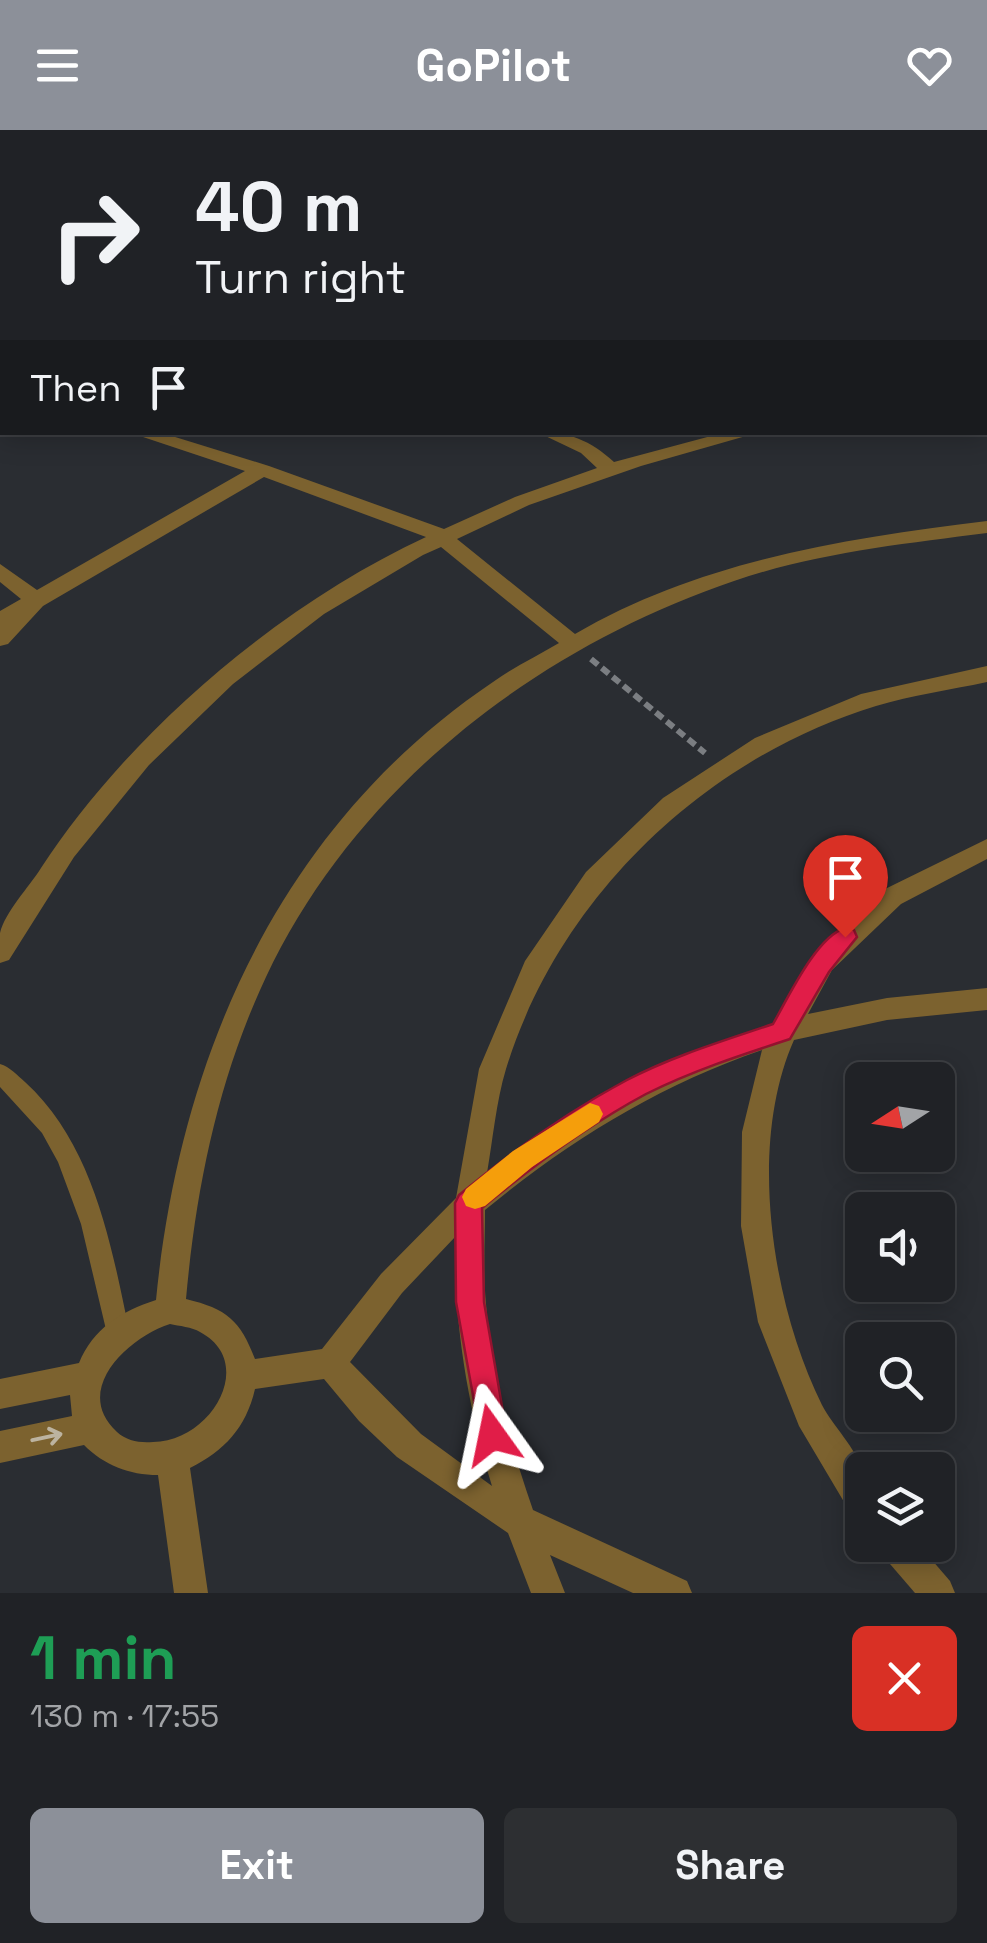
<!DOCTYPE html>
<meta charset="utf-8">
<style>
body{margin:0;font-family:"Space Grotesk",sans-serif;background:#2d2f32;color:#f1f3f6;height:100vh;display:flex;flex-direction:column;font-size:38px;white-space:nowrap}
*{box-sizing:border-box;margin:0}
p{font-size:32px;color:#a2a4a7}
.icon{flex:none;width:55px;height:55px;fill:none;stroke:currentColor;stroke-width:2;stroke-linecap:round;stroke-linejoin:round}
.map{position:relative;height:1463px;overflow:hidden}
.side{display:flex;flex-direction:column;background:#202226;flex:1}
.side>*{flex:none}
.guide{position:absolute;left:0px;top:0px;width:988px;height:305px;box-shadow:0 5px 25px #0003,0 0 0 2px #3d3f43;background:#202226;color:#f1f3f6;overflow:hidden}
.needle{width:65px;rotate:258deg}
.buttons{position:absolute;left:845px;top:932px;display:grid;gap:20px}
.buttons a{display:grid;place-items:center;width:110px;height:110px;border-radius:15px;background:#202226;box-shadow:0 5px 25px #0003,0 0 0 2px #3d3f43;font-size:50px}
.pin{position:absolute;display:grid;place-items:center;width:85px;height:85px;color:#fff;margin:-102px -42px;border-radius:50% 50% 50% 0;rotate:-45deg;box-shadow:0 0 10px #0007}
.pin .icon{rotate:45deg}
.me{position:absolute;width:110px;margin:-55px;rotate:348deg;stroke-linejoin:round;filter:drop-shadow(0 0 8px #0008)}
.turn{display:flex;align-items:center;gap:35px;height:210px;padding:0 30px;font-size:45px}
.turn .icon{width:130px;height:130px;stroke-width:2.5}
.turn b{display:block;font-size:70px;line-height:85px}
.then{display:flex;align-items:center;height:95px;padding:0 30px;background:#0003;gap:20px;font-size:38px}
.round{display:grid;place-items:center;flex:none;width:105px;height:105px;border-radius:15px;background:#2d2f32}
.headline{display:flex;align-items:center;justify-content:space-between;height:170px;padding:0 30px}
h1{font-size:60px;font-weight:800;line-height:75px;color:#1e9e55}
.cta{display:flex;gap:20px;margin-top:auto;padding:20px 30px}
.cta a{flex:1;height:115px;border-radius:15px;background:#8c9099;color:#fff;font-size:40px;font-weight:800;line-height:115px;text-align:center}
.cta a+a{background:#2d2f32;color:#f1f3f6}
header{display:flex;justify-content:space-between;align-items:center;height:130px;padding:0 30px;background:#8c9099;color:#fff;font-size:45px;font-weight:800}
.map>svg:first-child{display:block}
</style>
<header><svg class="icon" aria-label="menu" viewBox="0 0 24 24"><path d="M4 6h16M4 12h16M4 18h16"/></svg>GoPilot<svg class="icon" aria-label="heart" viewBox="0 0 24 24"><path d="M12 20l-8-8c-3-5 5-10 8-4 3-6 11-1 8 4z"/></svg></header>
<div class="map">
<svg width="987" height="1463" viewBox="0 0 987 1463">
<rect width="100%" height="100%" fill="#2a2d32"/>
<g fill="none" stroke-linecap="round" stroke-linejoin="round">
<polyline stroke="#7b7e82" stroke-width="6" stroke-dasharray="9 5" stroke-linecap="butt" points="591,529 705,623"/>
<path fill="#7c622f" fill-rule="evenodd" d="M0 934C10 937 17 945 25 952 93 1014 111 1113 129 1200L126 1208 117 1212 108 1208 81 1094 58 1032 42 1003 0 957Z"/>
<g fill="#7c622f" fill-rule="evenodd">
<polygon points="718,0 734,0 735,2 720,2"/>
<polygon points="2,30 2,41 0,42 0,31"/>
<rect x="985" y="55" width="2" height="10"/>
<polygon points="985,211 987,212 987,224 985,223"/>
<rect x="985" y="274" width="2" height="12"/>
<rect x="0" y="288" width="2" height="12"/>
<path d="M128 302H159L269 336 444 399 515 367 597 338 581 323 537 302C569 302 590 310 614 332L726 302H760L641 336 529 375 457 409 575 504C700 431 846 408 987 391V403C902 414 816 423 734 451 537 518 356 656 266 847 218 949 196 1058 186 1169 227 1179 240 1190 255 1229L322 1219 381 1144 456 1068 479 939 525 831 586 742 663 668 755 608 861 564 987 536V552C950 560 912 565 876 576 705 628 559 767 506 939 496 972 493 1009 487 1043 573 973 669 929 775 893L813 826 883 760 987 709V729L901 774 832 840 808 884 887 868 987 858V880L887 890 794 910C747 1016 772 1174 822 1275 833 1296 856 1318 862 1340 866 1353 862 1373 862 1386L850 1382 799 1296 758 1192 741 1096 742 1002 762 920C658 956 570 1010 485 1080 485 1111 483 1143 486 1174 491 1244 510 1314 533 1380L687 1451 692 1463H633L550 1425 565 1463H531L508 1403 397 1327 359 1291 324 1249 255 1259C246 1298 224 1321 190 1338L208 1463H174L158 1345C129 1345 104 1335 84 1315L0 1333V1301L72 1286 70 1265 0 1279V1249L79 1233C93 1199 121 1181 156 1170 180 923 282 694 493 552 514 537 537 526 559 513L441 417 423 425 324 484 233 554 149 635 74 727 9 830 0 833C0 824 0 812 0 803 5 782 29 757 41 738 129 603 279 475 426 407L264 347 43 476 8 514 0 516V481L21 469 0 452V434L37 460 245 341ZM455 1107C454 1194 467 1273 492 1356L421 1304 350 1232 402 1163ZM170 1194C179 1196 192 1197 200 1202 257 1232 212 1311 153 1312 139 1313 127 1311 117 1302 71 1260 129 1207 170 1194Z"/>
<polygon points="879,1415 919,1415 950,1451 955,1463 915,1463 884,1427"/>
</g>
</g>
<defs><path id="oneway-shaft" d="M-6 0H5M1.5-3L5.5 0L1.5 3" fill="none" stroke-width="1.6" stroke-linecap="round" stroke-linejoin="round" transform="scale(2.5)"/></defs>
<use stroke="#bcb3a0" href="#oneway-shaft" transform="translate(47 1307) rotate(-12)"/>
<path fill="#e11d48" stroke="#92132f" stroke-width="2.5" d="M845 798 854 800 857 807 829 842 790 909C741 925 692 941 646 964 588 995 533 1036 482 1078L484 1172 507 1305 503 1315 492 1319 482 1315 456 1172 455 1073 459 1065C511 1022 567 982 627 950 673 926 723 911 773 894 788 868 816 807 845 798Z"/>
<polygon fill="#f59e0b" points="590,973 599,976 603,984 599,992 532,1037 485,1076 475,1079 466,1076 462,1067 466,1059 513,1021"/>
</svg>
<div class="buttons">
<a><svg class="needle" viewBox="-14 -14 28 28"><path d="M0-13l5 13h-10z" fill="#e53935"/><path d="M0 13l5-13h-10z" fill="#a2a4a7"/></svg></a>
<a><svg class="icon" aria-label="sound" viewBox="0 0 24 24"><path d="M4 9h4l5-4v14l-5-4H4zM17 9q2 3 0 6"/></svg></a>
<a><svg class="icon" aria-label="search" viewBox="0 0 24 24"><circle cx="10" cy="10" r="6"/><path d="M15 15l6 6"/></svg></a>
<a><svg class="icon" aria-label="layers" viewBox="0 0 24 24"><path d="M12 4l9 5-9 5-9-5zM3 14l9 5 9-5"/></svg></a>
</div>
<div class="pin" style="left:845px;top:807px;background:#d93025"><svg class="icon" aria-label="arrive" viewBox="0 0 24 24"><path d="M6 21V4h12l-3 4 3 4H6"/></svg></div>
<svg class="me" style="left:492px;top:1305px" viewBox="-20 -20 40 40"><path d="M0-17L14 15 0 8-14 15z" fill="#e11d48" stroke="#fff" stroke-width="4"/></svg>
<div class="guide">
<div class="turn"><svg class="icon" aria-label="right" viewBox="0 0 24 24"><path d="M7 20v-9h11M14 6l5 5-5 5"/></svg><div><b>40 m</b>Turn right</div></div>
<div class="then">Then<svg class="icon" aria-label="arrive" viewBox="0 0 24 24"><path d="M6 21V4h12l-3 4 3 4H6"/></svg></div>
</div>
</div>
<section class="side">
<div class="headline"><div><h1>1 min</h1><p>130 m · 17:55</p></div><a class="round" style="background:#d93025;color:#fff"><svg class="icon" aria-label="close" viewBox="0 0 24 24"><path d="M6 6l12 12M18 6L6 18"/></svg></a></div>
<div class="cta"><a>Exit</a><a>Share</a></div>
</section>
